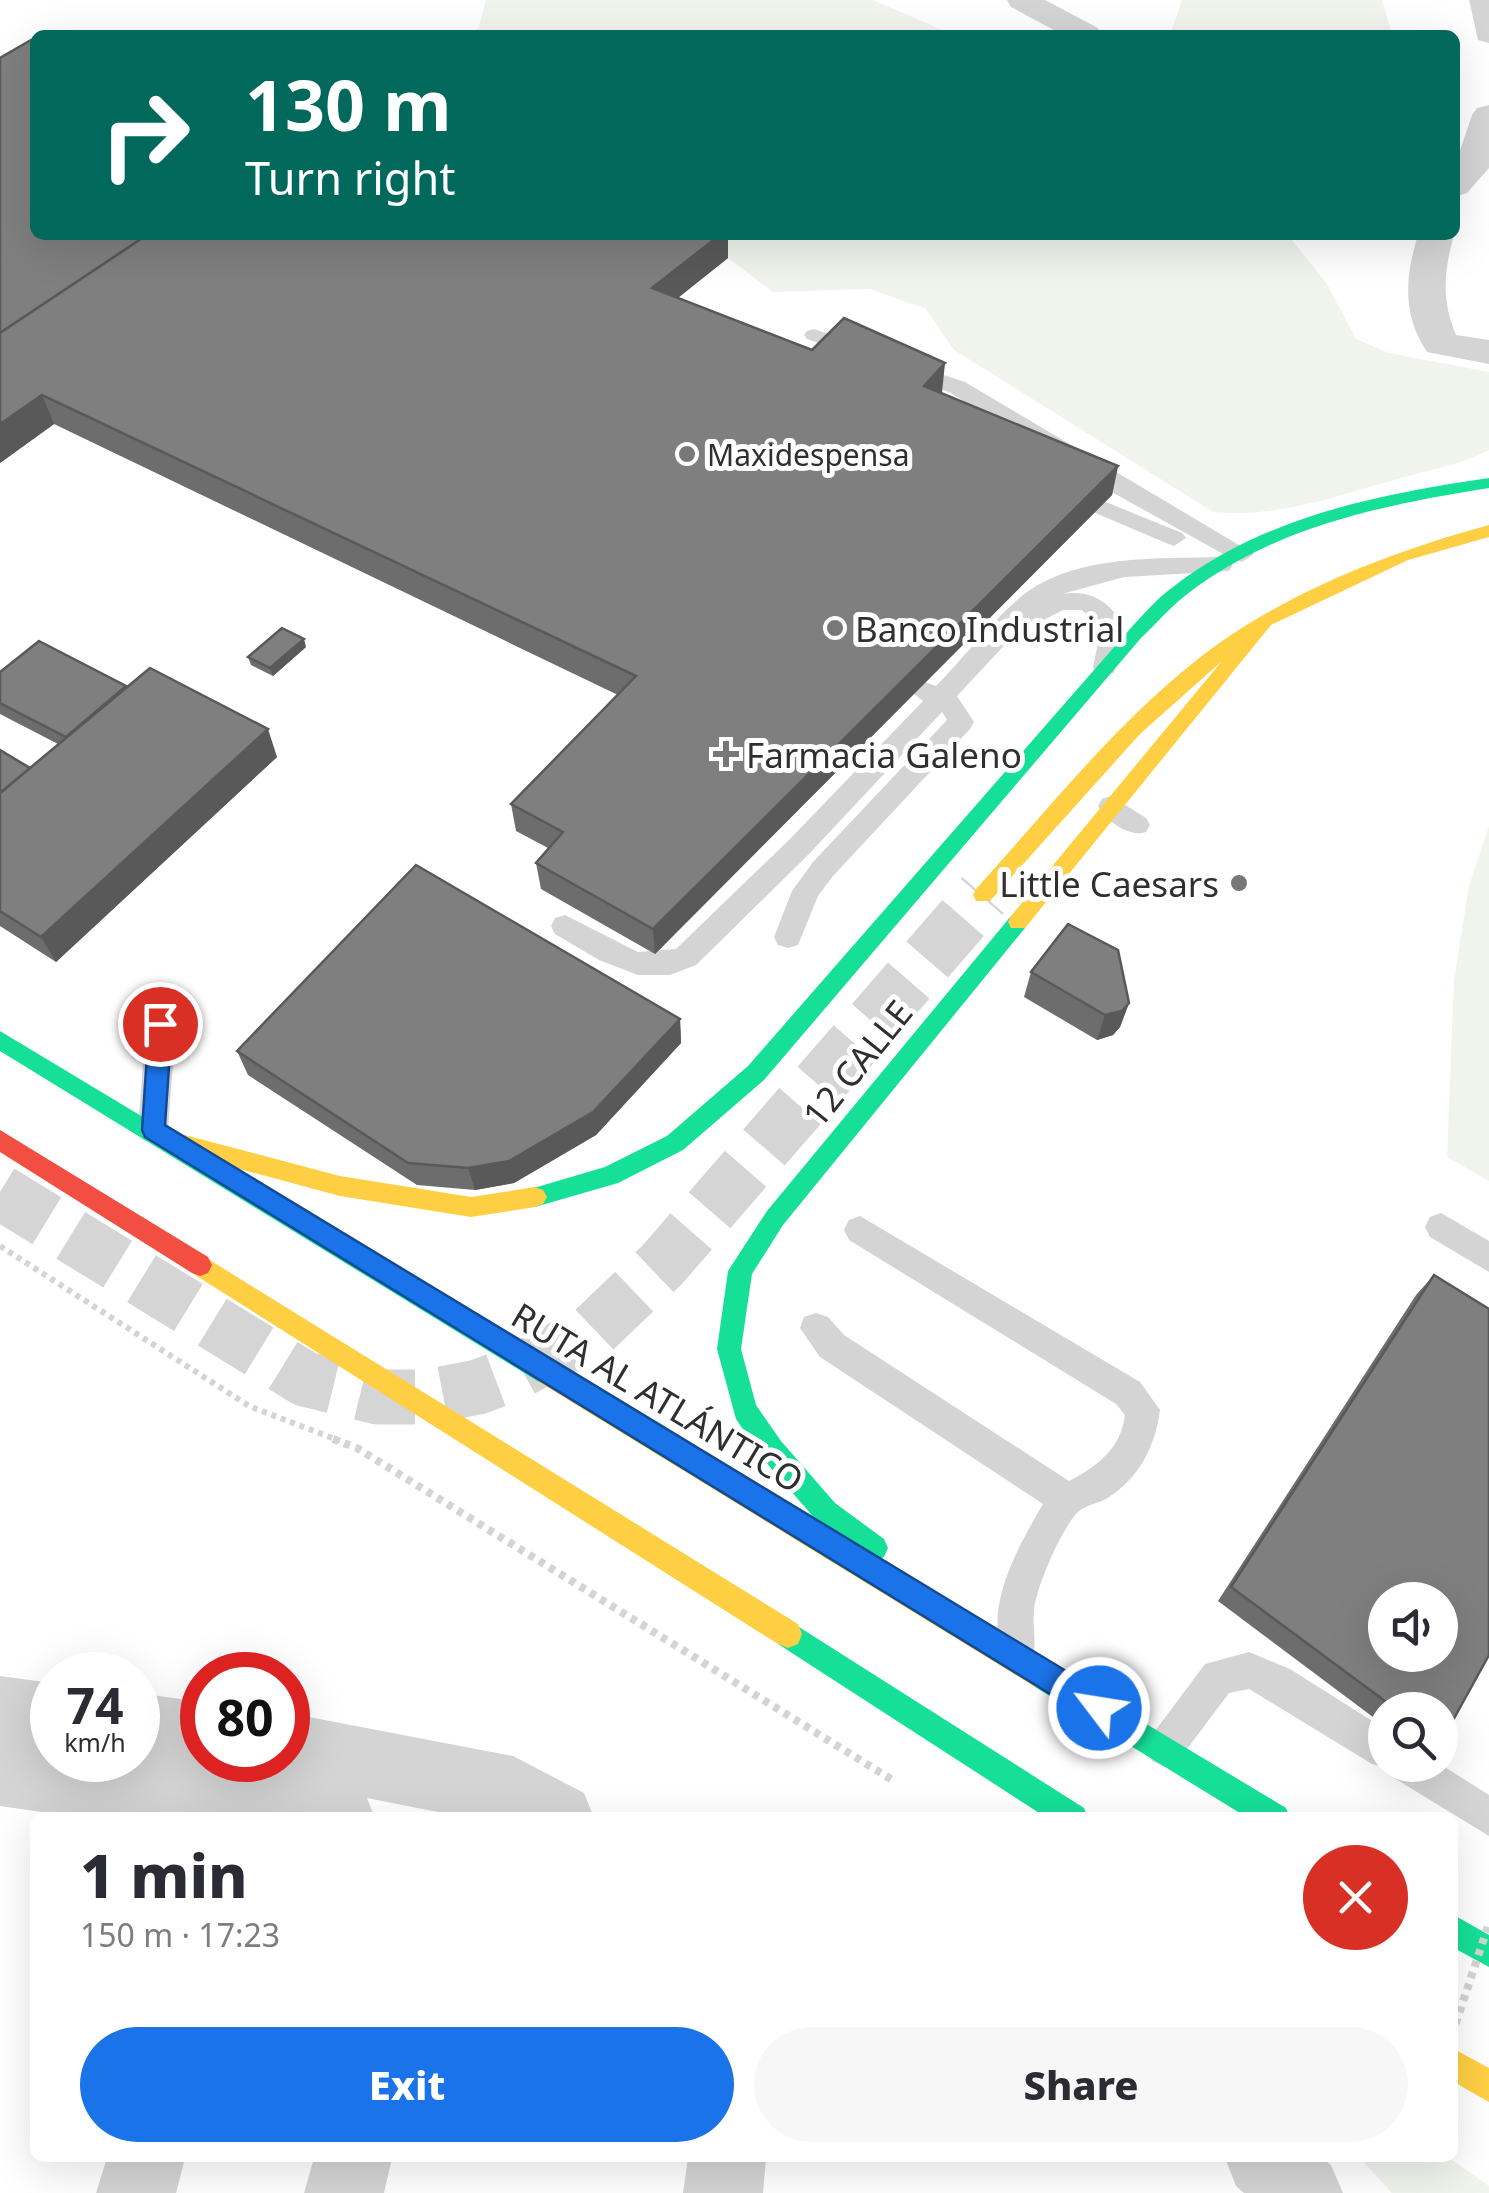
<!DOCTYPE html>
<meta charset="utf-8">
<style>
body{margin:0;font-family:"Noto Sans",sans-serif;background:#f7f7f7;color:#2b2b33;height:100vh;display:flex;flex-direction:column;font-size:38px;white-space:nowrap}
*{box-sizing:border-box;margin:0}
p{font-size:32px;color:#7c7c81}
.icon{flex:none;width:55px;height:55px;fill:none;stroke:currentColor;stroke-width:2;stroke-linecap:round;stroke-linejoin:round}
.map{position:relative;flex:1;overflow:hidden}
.panel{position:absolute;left:30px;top:1812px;width:1428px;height:350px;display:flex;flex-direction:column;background:#fff;border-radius:15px;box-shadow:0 10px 40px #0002}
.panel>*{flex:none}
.guide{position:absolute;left:30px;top:30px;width:1430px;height:210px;border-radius:15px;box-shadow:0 10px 40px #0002;background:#00695c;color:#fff;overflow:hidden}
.controls{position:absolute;left:1368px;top:1582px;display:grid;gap:20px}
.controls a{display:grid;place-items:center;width:90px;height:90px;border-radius:50%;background:#fff;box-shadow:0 10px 40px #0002;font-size:50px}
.speed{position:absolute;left:30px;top:1652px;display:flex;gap:20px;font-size:50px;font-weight:700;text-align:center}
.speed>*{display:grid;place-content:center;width:130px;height:130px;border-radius:50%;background:#fff;box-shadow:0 10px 40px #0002;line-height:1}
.speed small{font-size:25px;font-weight:400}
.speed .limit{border:15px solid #d22;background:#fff;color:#111}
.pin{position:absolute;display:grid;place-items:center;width:85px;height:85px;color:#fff;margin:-42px;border:5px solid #fff;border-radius:50%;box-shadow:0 2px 10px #0007}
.me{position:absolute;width:110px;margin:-55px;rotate:301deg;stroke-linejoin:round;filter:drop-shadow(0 0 8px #0008)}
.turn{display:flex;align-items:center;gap:35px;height:210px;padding:0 50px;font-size:45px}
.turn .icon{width:130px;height:130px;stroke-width:2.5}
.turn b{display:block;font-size:70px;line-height:85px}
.round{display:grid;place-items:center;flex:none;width:105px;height:105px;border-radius:52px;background:#f7f7f7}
.head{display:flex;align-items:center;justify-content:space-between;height:170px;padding:0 50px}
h1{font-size:60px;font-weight:800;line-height:75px}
.primary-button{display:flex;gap:20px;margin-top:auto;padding:20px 50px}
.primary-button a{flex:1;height:115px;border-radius:60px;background:#1a73e8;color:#fff;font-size:40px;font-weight:800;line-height:115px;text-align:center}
.primary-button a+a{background:#f7f7f7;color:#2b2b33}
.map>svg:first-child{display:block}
</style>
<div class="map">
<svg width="1489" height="2193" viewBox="0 0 1489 2193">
<rect width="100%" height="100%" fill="#fff"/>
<g fill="#f0f4ed">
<polygon points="486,0 873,0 954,35 469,35 479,27"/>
<polygon points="1182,0 1382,0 1392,35 1170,35"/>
<path d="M646 235H1288L1327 284 1356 339 1389 353 1489 372V450C1458 466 1427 470 1394 480 1333 497 1276 518 1213 512L954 350 926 309 870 289 773 292 728 258Z"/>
<polygon points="1489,826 1489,1181 1447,1157 1454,980 1469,886"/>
<polygon points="1360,2158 1449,2158 1489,2186 1489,2193 1392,2193"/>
</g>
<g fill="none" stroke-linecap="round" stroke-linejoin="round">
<polyline stroke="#d5d5d5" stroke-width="55" stroke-dasharray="55 28" stroke-linecap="butt" points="0,1192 305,1379 378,1397 426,1397 478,1387 515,1373 594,1330 662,1265 983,895"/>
<polyline stroke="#d4d4d4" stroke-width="6" stroke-dasharray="5 5" stroke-linecap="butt" points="0,1246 249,1406 340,1441"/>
<polyline stroke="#d4d4d4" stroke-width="8" stroke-dasharray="6 6" stroke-linecap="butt" points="333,1439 357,1448 894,1781"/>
<g fill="#d4d4d4" fill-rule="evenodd">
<polygon points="814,329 868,348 872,352 861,358 807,339 804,335 807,331"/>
<polygon points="904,362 965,382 1254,554 1242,562 1234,560 1110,491 949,392 896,373 893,368 896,363"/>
<polygon points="1101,500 1182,533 1186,538 1174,546 1166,543 1093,512 1090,507"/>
<path d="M1221 557 1233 565 1229 571 1124 577 1062 594C1092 589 1112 603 1125 629L1114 673H1096L1093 667 1101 629 1082 610H1063L1036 624 1027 621 957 696 974 722 970 729 833 876 818 896 798 945 788 948 778 945 774 937 792 891 813 862 947 720 942 712 809 854 696 965 670 975H638L599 960 555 934 551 926 555 918 565 915 638 952 676 949 789 840 923 701 909 690 913 684 922 681 936 686C964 658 996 615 1027 592 1081 554 1158 559 1221 557Z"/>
<path d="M1111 796 1146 818 1150 825 1146 832C1129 838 1107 821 1098 806L1102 799Z"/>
<polygon points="161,1012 171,1016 176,1024 168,1130 164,1139 153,1143 142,1139 138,1130 146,1024 151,1016"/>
<polygon points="1441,1213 1489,1241 1489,1272 1430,1237 1425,1227 1430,1217"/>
<path d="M860 1216 1140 1382 1160 1410C1155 1447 1139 1479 1106 1499 1098 1503 1084 1506 1078 1512 1062 1527 1036 1588 1034 1610 1032 1629 1038 1645 1031 1663L1018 1668 1005 1663C982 1608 1016 1551 1043 1504L820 1357 800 1328 804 1317 816 1313 828 1317 844 1335 1069 1481C1098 1466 1121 1448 1125 1415L1116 1404 849 1240 844 1230 849 1220Z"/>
<polygon points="1249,1652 1290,1669 1385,1729 1385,1765 1440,1764 1489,1795 1489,1836 1394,1778 1389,1768 1372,1764 1249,1689 1229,1693 1178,1761 1165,1767 1152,1761 1146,1748 1152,1735 1205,1664"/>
</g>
<g fill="#d4d4d4" fill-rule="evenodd">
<polygon points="1007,0 1045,0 1098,28 1103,35 1063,35 1011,7"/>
<polygon points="1469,0 1489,0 1489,43 1478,40"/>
<polygon points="1489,105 1489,168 1467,193 1455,197 1455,165 1472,115 1477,108"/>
<path d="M1418 235H1454C1444 271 1441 300 1456 335L1489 340V364L1427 352C1402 315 1405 276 1418 235Z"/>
<polygon points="0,1676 52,1683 52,1760 138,1760 138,1693 202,1702 202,1760 227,1760 214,1765 263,1772 258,1760 288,1760 288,1713 513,1756 584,1793 594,1818 468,1818 367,1798 375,1818 83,1818 0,1806"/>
<polygon points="107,2158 185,2158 176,2193 96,2193"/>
<polygon points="314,2158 392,2158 384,2193 304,2193"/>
<polygon points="688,2158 766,2158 763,2193 683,2193"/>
<polygon points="1225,2158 1322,2158 1331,2165 1343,2193 1244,2193 1236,2186"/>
</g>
<g fill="#16e098" fill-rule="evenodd">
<path d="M1489 478V488C1382 505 1273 527 1186 595 1169 608 1156 624 1141 638L764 1080 683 1150 618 1183 535 1207 527 1204 523 1197 527 1190 605 1167 667 1136 748 1066 1129 630C1143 615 1156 599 1173 587 1263 517 1379 494 1489 478Z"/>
<polygon points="1018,914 1028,922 1025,928 783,1225 752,1274 741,1349 756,1405 781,1441 835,1503 884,1539 888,1548 884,1557 875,1561 817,1521 763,1459 736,1419 717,1349 728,1271 767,1211 1011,916"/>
<polygon points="0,1031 557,1366 560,1374 557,1382 548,1386 539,1382 0,1051"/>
<polygon points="788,1620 1084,1808 1088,1818 1047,1818 778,1644 774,1634 778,1624"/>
<polygon points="1045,1663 1286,1808 1290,1818 1248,1818 1035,1687 1031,1677 1035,1667"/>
<polygon points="1452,1914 1489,1935 1489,1967 1452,1947"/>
</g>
<g fill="#ffcf43" fill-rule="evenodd">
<path d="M1489 525V537L1408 560 1271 625 1025 928H1011L1008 922 1011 916 1222 661 1140 734 990 901H976L973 895 976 889C1045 813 1112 728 1193 663 1278 595 1384 554 1489 525Z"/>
<polygon points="177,1133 340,1176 471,1197 535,1187 543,1190 547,1197 543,1204 535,1207 471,1217 340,1196 169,1150 166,1143 169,1136"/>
<polygon points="200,1254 798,1624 802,1634 798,1644 788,1648 778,1644 192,1273 188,1265 192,1257"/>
<polygon points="548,1362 1055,1667 1059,1677 1055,1687 1045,1691 1035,1687 539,1382 536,1374 539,1366"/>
<polygon points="1452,2048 1489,2068 1489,2102 1452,2081"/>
</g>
<polygon fill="#f24e42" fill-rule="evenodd" points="0,1130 208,1257 212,1265 208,1273 200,1276 192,1273 0,1152"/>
<polyline stroke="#d4d4d4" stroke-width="8" stroke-dasharray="6 6" stroke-linecap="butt" points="1452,2035 1489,1923"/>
</g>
<g fill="#6d6d6d">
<polygon points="0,58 35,235 728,258 677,298 812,350 942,393 1118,466 1112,495 655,954 541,889 536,863 548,848 516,831 511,804 618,695 54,424 0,463"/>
<polygon points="306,647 273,676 251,665 248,657"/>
<polygon points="0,672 127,687 277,757 56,962 0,926 0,750 30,768 58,744 0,714"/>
<polygon points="1031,972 1129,1003 1120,1027 1113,1035 1097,1040 1024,997"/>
<polygon points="680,1019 681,1043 596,1135 514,1183 475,1190 417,1185 248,1075 237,1051"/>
<polygon points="1434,1275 1440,1710 1385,1710 1385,1726 1218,1601 1416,1295"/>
</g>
<g fill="#595959">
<polygon points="720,235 728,235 728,258 653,318 652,288"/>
<polygon points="945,363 942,393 924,386"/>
<polygon points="42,395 54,424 0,463 0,424"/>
<polygon points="1118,466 1112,495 655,954 653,929"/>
<polygon points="304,639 306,647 273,676 270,668"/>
<polygon points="268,729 277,757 56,962 41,937"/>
<polygon points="1129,1003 1120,1027 1113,1035 1097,1040 1105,1015"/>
<polygon points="680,1019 681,1043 596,1135 514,1183 475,1190 468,1168"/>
</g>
<g fill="#7f7f7f" stroke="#595959" stroke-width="2.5" fill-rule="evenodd">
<polygon points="31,40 35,41 35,235 147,235 0,333 0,58"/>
<polygon points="147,235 720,235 652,288 812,350 844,318 945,363 924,386 1118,466 653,929 536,863 563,832 511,804 636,676 42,395 0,424 0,333"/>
<polygon points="282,628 304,639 270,668 248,657"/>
<polygon points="39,641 126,686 66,737 0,703 0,672"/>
<polygon points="150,668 268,729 41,937 0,911 0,793"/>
<polygon points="0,750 30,768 0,793"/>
<polygon points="416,865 680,1019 593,1112 509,1161 468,1168 408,1163 237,1051"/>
<polygon points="1068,924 1118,950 1129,1003 1122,1011 1105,1015 1031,972"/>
<path d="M1434 1275 1489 1309V1655L1441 1742 1440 1710H1397L1231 1587ZM1385 1600H1440V1655H1385Z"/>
</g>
<polygon fill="#1a73e8" stroke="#114b97" stroke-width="2.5" points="160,1015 172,1024 165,1125 1109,1697 1113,1708 1109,1718 1099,1722 1089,1718 145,1137 142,1130 149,1024"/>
<g fill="#787878" stroke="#fff" stroke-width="4">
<circle cx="687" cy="454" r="10"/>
<circle cx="835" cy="628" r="10"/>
<path d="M721 739h10v10h10v10h-10v10h-10v-10h-10v-10h10z"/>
<circle cx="1239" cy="883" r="10"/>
</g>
<g text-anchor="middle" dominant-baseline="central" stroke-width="10" stroke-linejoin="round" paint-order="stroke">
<g font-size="30" fill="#2f2f2f" stroke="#fff" text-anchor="start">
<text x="707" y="454">Maxidespensa</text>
</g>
<g font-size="35" fill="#2f2f2f" stroke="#fff" text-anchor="start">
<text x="855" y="628">Banco Industrial</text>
<text x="746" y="754">Farmacia Galeno</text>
<text x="1219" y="883" text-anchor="end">Little Caesars</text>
</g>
<g font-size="35" fill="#2f2f2f" stroke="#fff">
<text transform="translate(857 1063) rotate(-51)">12 CALLE</text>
<text transform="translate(658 1397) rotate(31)">RUTA AL ATLÁNTICO</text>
</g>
</g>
</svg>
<div class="controls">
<a><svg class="icon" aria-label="sound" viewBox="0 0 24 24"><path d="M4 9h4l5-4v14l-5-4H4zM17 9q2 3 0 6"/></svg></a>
<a><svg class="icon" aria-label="search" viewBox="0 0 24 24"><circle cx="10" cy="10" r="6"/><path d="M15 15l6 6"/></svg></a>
</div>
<div class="speed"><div>74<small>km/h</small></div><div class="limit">80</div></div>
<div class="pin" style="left:160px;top:1024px;background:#d93025"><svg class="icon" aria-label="arrive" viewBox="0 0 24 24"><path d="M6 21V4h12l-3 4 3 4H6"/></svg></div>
<svg class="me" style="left:1099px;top:1708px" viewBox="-20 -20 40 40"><circle r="17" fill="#1a73e8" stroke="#fff" stroke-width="3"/><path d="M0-11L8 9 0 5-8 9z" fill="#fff"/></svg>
<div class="guide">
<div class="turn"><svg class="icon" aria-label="right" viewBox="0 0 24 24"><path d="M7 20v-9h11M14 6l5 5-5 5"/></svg><div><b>130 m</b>Turn right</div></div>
</div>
<section class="panel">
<div class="head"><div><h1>1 min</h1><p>150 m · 17:23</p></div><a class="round" style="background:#d93025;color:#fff"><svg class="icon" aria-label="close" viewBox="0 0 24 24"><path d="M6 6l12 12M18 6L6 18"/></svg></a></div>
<div class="primary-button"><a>Exit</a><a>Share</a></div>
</section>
</div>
